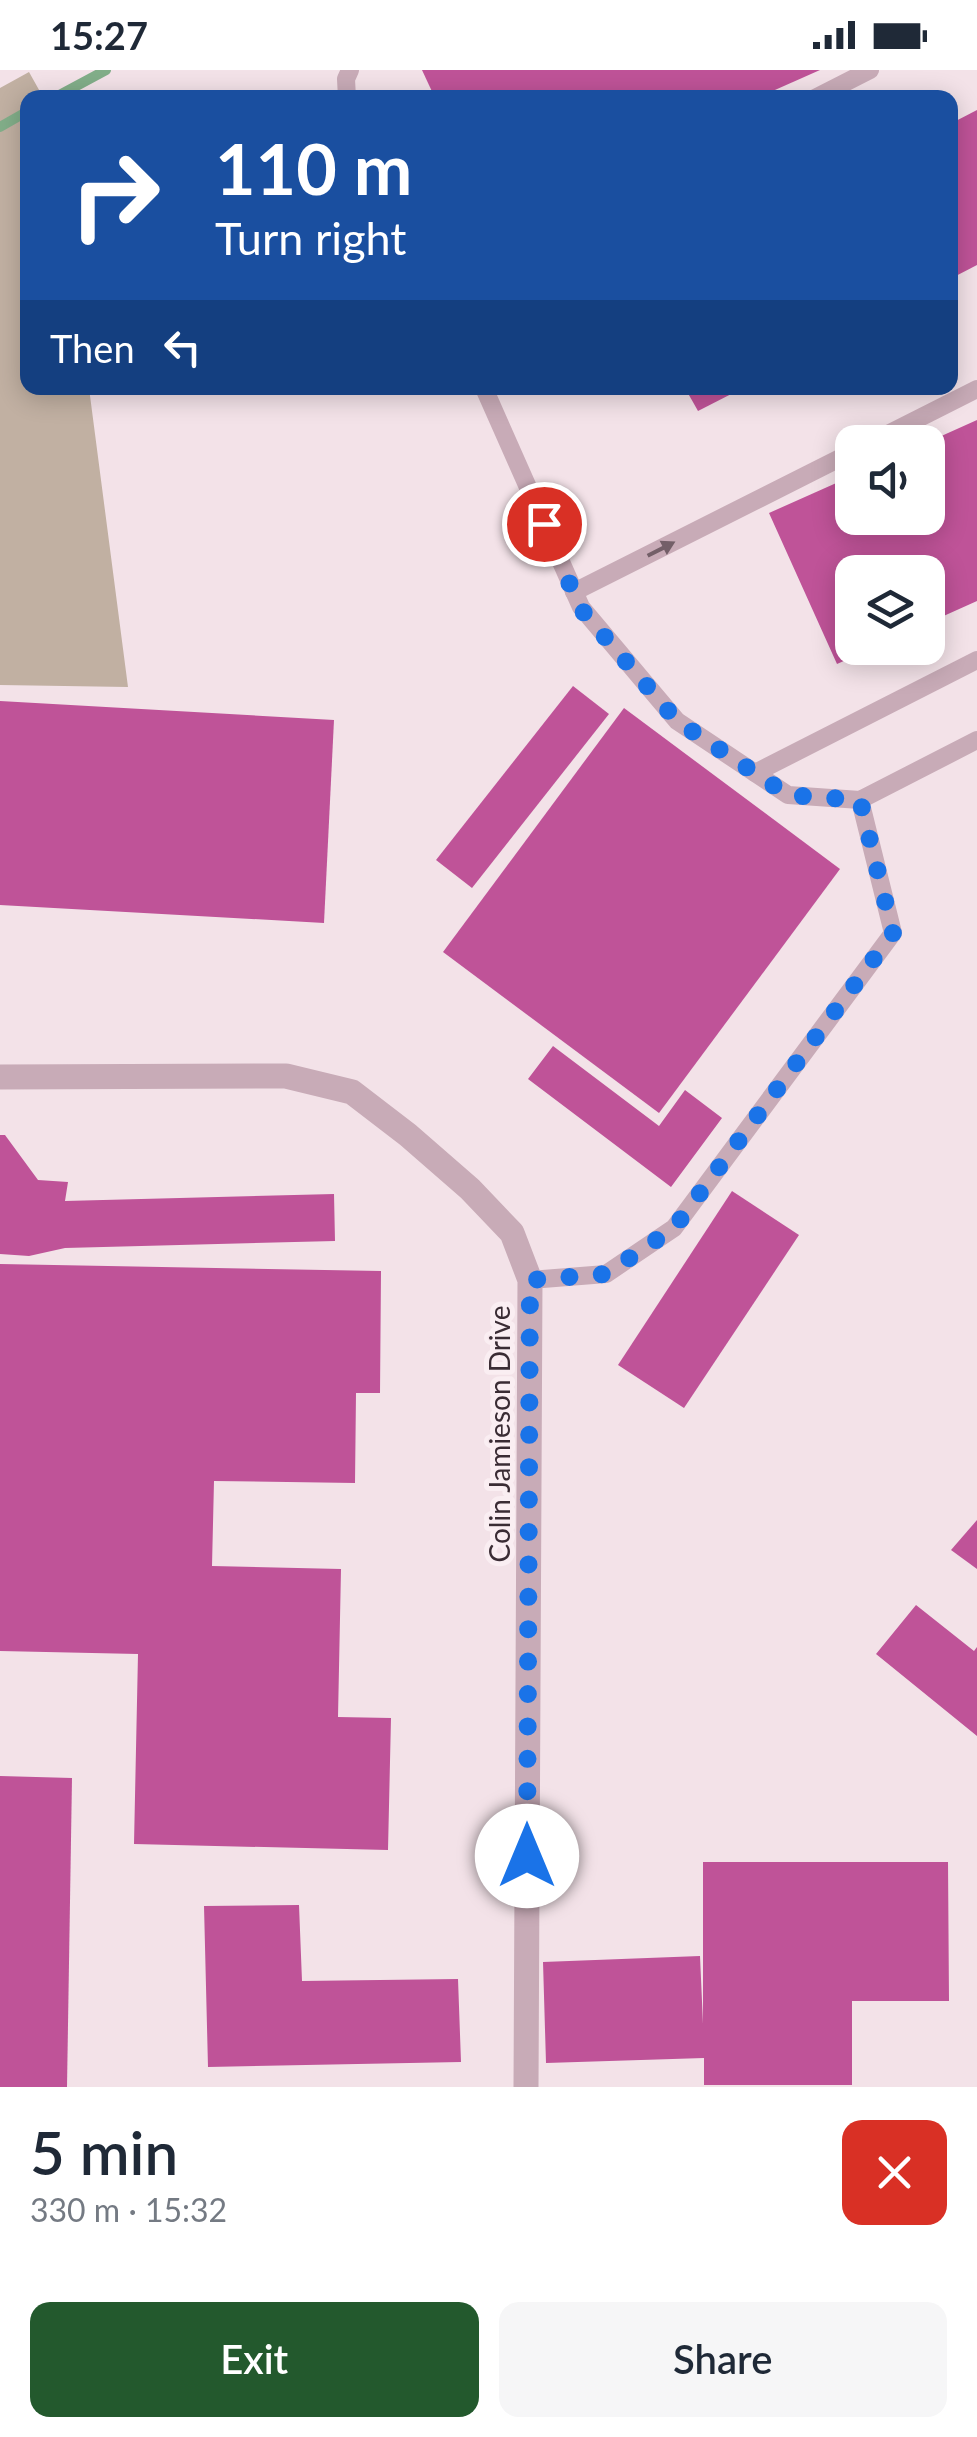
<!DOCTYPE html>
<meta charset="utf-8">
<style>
body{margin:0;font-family:Lato,sans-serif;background:#f6f6f7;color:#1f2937;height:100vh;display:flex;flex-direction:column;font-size:38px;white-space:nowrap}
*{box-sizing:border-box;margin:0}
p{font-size:32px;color:#747a83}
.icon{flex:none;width:55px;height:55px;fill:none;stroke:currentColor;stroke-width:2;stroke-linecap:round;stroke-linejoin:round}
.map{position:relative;height:2017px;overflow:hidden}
.details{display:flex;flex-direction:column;background:#fff;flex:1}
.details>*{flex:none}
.guide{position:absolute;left:20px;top:20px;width:938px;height:305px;border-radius:20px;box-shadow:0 5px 25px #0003;background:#1a4fa0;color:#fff;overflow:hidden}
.controls{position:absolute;left:835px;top:355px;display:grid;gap:20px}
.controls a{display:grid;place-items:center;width:110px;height:110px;border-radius:20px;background:#fff;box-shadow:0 5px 25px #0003;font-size:50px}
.pin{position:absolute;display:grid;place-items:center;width:85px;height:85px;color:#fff;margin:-42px;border:5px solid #fff;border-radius:50%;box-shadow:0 2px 10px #0007}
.me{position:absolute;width:110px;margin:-55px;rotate:0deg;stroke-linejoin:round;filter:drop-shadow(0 0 8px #0008)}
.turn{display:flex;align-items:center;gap:35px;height:210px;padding:0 30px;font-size:45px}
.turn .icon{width:130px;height:130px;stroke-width:2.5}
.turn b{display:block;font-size:70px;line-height:85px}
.then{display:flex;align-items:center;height:95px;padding:0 30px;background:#0003;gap:20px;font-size:38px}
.round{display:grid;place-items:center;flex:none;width:105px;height:105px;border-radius:20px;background:#f6f6f7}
.headline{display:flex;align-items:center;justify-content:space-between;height:170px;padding:0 30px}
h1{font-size:60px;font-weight:600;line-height:75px}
.primary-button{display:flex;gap:20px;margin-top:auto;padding:20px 30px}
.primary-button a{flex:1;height:115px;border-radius:20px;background:#23592d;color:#fff;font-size:40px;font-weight:600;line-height:115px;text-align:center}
.primary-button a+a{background:#f6f6f7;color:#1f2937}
.status{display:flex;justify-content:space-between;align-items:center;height:70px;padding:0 50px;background:#fff;direction:ltr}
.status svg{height:28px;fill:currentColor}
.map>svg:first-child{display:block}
</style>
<div class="status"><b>15:27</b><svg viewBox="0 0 49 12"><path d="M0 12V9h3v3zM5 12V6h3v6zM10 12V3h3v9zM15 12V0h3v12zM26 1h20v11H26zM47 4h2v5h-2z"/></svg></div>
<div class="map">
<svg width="977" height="2017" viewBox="0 0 977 2017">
<rect width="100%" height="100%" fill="#f3e2e8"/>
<polygon fill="#c1b0a2" points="29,2 43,27 28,28 28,318 89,318 128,617 0,615 0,18"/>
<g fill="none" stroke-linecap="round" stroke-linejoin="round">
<g stroke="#82ae89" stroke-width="10">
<polyline points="54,28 106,0"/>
<polyline points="0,57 28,41"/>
</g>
</g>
<g fill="#bf5398">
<polygon points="422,0 820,0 757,28 435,28"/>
<polygon points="977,40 977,195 950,209 950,54"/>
<polygon points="685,318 743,318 698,341"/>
<polygon points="977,350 977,531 928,553 928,502 852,502 852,578 873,578 837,594 769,443 852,406 852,448 928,448 928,372"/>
<polygon points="573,616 609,644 472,818 436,790"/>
<polygon points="0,631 334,650 324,853 0,835"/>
<polygon points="624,638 840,799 659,1043 443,882"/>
<polygon points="553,976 659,1056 685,1020 722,1048 671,1117 528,1009"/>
<polygon points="0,1065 5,1065 38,1110 68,1112 65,1131 334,1124 335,1171 65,1178 29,1186 0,1184"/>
<polygon points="732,1121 799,1165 684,1338 618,1295"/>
<polygon points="0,1194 381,1201 380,1323 356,1323 355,1413 214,1411 212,1496 341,1499 338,1647 391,1648 388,1780 134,1774 138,1584 0,1581"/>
<polygon points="977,1450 977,1499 951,1480"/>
<polygon points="916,1535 974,1581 977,1577 977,1666 876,1584"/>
<polygon points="0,1706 72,1708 67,2017 0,2017"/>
<polygon points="703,1792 948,1792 949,1931 852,1931 852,2015 704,2015 704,1988 546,1993 543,1892 700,1886 703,1954"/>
<polygon points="299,1835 302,1911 458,1909 461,1992 208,1997 204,1836"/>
</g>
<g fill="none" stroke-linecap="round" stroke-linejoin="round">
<g stroke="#c8abb7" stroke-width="18">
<polyline points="347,28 346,9 350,0"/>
<polyline points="815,28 870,0"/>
<polyline points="484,318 581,537 677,651 788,725 860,730 977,670"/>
<polyline points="872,372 977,319"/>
<polyline points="574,522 852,382"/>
<polyline points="755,703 977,590"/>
<polyline points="530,1210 606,1204 674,1158 893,863 860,730"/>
</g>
<polyline stroke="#c8abb7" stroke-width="25" points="0,1007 286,1006 352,1022 408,1065 470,1119 512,1163 530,1210 526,2017"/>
</g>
<defs><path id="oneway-solid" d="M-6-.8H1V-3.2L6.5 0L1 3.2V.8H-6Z" transform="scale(2.5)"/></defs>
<use fill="#735f68" href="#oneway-solid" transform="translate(661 479) rotate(-27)"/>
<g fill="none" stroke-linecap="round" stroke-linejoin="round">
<polyline stroke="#1a73e8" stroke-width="18" stroke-dasharray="0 32.4" points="527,1786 530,1210 606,1204 674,1158 893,863 860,730 788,725 677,651 580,538 544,454"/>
</g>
<g text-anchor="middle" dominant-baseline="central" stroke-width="10" stroke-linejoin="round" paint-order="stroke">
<g font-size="28" fill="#3a2c34" stroke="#faeef2">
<text transform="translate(499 1364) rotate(-90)">Colin Jamieson Drive</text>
</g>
</g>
</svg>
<div class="controls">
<a><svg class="icon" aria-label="sound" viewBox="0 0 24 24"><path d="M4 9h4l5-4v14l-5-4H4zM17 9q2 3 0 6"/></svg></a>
<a><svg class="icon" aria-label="layers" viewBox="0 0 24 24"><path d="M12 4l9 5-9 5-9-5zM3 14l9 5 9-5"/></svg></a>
</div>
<div class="pin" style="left:544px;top:454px;background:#d93025"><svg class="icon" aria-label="arrive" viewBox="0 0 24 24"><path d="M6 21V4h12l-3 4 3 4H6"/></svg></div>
<svg class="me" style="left:527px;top:1786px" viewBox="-20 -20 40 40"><circle r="19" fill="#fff"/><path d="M0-13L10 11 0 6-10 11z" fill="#1a73e8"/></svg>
<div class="guide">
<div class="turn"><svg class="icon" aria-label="right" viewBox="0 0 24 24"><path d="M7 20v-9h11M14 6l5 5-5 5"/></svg><div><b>110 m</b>Turn right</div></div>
<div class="then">Then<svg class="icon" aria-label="left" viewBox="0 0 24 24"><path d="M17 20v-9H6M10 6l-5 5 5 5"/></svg></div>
</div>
</div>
<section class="details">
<div class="headline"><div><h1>5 min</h1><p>330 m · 15:32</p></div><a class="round" style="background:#d93025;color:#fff"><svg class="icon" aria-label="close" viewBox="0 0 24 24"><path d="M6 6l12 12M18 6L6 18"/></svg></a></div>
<div class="primary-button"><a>Exit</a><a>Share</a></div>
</section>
